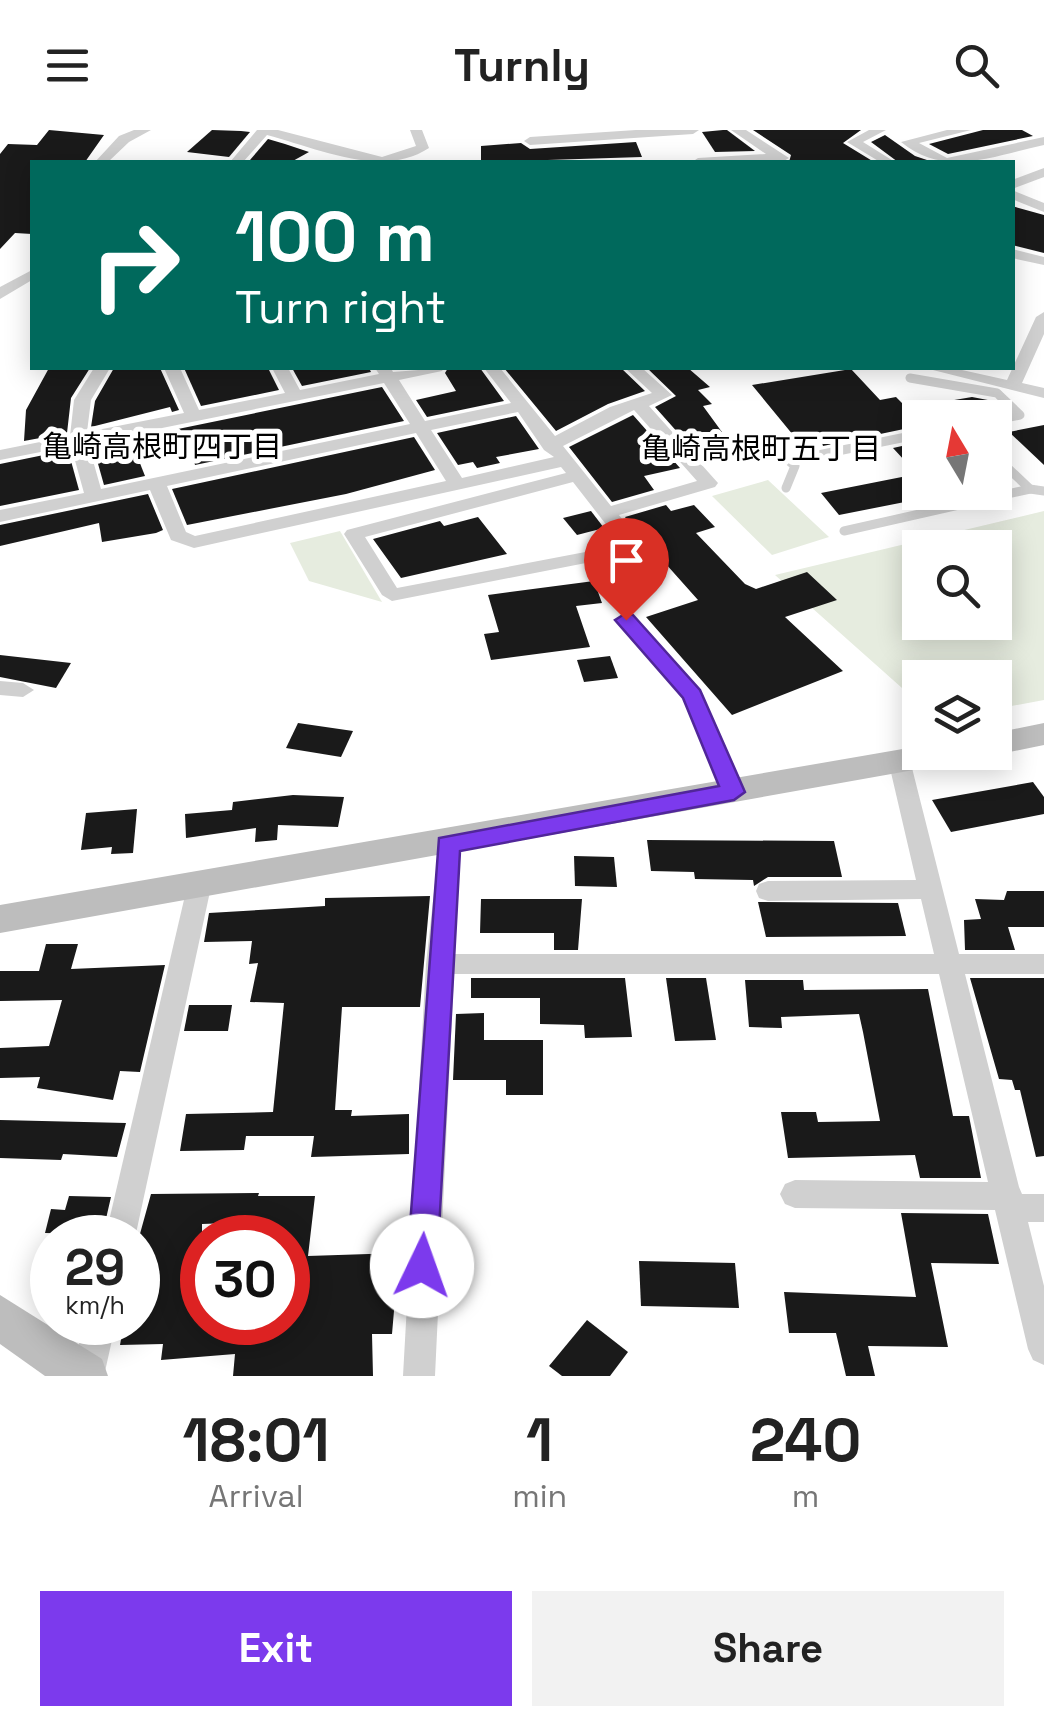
<!DOCTYPE html>
<meta charset="utf-8">
<style>
body{margin:0;font-family:"Space Grotesk","Noto Sans JP",sans-serif;background:#f2f2f2;color:#222;height:100vh;display:flex;flex-direction:column;font-size:38px;white-space:nowrap}
*{box-sizing:border-box;margin:0}
p{font-size:32px;color:#767676}
.icon{flex:none;width:55px;height:55px;fill:none;stroke:currentColor;stroke-width:2;stroke-linecap:round;stroke-linejoin:round}
.map{position:relative;height:1246px;overflow:hidden}
.side{display:flex;flex-direction:column;background:#fff;flex:1}
.side>*{flex:none}
.hud{position:absolute;left:30px;top:30px;width:985px;height:210px;border-radius:0px;box-shadow:0 5px 25px #0003;background:#00695c;color:#fff;overflow:hidden}
.needle{width:65px;rotate:350deg}
.buttons{position:absolute;left:902px;top:270px;display:grid;gap:20px}
.buttons a{display:grid;place-items:center;width:110px;height:110px;border-radius:0px;background:#fff;box-shadow:0 5px 25px #0003;font-size:50px}
.speed{position:absolute;left:30px;top:1085px;display:flex;gap:20px;font-size:50px;font-weight:700;text-align:center}
.speed>*{display:grid;place-content:center;width:130px;height:130px;border-radius:50%;background:#fff;box-shadow:0 5px 25px #0003;line-height:1}
.speed small{font-size:25px;font-weight:400}
.speed .limit{border:15px solid #d22;background:#fff;color:#111}
.pin{position:absolute;display:grid;place-items:center;width:85px;height:85px;color:#fff;margin:-102px -42px;border-radius:50% 50% 50% 0;rotate:-45deg;box-shadow:0 0 10px #0007}
.pin .icon{rotate:45deg}
.me{position:absolute;width:110px;margin:-55px;rotate:3deg;stroke-linejoin:round;filter:drop-shadow(0 0 8px #0008)}
.turn{display:flex;align-items:center;gap:35px;height:210px;padding:0 40px;font-size:45px}
.turn .icon{width:130px;height:130px;stroke-width:2.5}
.turn b{display:block;font-size:70px;line-height:85px}
.eta{display:flex;justify-content:space-evenly;align-items:center;height:170px;text-align:center}
.eta b{font-size:60px;font-weight:700;line-height:70px}
.cta{display:flex;gap:20px;margin-top:auto;padding:20px 40px}
.cta a{flex:1;height:115px;border-radius:0px;background:#7c3aed;color:#fff;font-size:40px;font-weight:700;line-height:115px;text-align:center}
.cta a+a{background:#f2f2f2;color:#222}
header{display:flex;justify-content:space-between;align-items:center;height:130px;padding:0 40px;background:#fff;font-size:45px;font-weight:700}
.map>svg:first-child{display:block}
</style>
<header><svg class="icon" aria-label="menu" viewBox="0 0 24 24"><path d="M4 6h16M4 12h16M4 18h16"/></svg>Turnly<svg class="icon" aria-label="search" viewBox="0 0 24 24"><circle cx="10" cy="10" r="6"/><path d="M15 15l6 6"/></svg></header>
<div class="map">
<svg width="1044" height="1246" viewBox="0 0 1044 1246">
<rect width="100%" height="100%" fill="#fff"/>
<g fill="#e6ecdf" fill-rule="evenodd">
<polygon points="768,350 829,407 772,425 712,366"/>
<path d="M1044 381V570L995 579V548H920V574L775 445ZM920 418H995V492H920Z"/>
<polygon points="340,401 382,472 309,451 290,413"/>
</g>
<g fill="#1a1a1a" fill-rule="evenodd">
<polygon points="49,0 104,5 85,32 32,32 32,104 15,103 0,119 0,24 8,14 37,15"/>
<polygon points="212,0 241,1 250,2 229,27 187,22"/>
<polygon points="723,0 727,0 755,21 715,22 702,2"/>
<polygon points="753,0 861,0 843,13 874,32 789,32 791,25"/>
<polygon points="983,0 1022,0 1033,6 948,24 929,14"/>
<polygon points="885,5 915,26 933,32 898,32 871,12"/>
<polygon points="268,9 285,14 309,22 291,32 250,30"/>
<polygon points="636,12 642,27 481,32 481,16 521,13 530,19"/>
<polygon points="1012,76 1044,85 1044,123 1012,115"/>
<polygon points="49,238 90,238 71,268 67,303 24,311 26,280"/>
<polygon points="114,238 160,238 179,280 172,282 170,277 91,297 95,271"/>
<polygon points="184,238 268,238 279,260 201,276"/>
<polygon points="292,238 369,238 371,242 302,256"/>
<polygon points="448,238 480,238 504,271 427,287 416,270 456,261 445,243"/>
<polygon points="504,238 621,238 645,261 608,274 556,301"/>
<polygon points="647,238 688,238 710,257 698,260 712,274 703,276 738,324 704,332 655,277 676,266"/>
<polygon points="851,239 880,270 896,267 907,278 972,267 993,271 1003,280 972,288 920,288 920,369 839,385 821,363 917,344 893,318 911,314 913,302 904,299 823,316 820,306 798,311 752,255"/>
<polygon points="382,257 404,291 195,335 188,310 182,311 178,299"/>
<polygon points="633,285 680,338 644,346 654,360 612,372 569,317"/>
<polygon points="516,286 539,319 496,327 500,333 477,338 473,332 458,335 437,303"/>
<polygon points="1044,295 1044,335 1009,302"/>
<polygon points="414,307 435,340 346,364 187,395 172,359"/>
<polygon points="130,308 145,346 104,355 93,316"/>
<polygon points="68,320 79,360 0,376 0,334"/>
<polygon points="148,364 163,400 156,403 102,412 99,393 0,416 0,395"/>
<polygon points="666,375 671,381 694,375 715,397 696,403 745,454 756,459 807,442 837,470 785,487 843,541 732,585 646,487 698,470 657,424 648,421 625,387"/>
<polygon points="591,381 604,398 577,405 563,388"/>
<polygon points="478,387 507,424 401,448 373,409 440,391 444,396"/>
<polygon points="594,451 602,473 576,476 590,517 491,530 484,504 499,502 488,465"/>
<polygon points="0,525 71,533 56,558 0,547"/>
<polygon points="610,526 618,548 584,552 577,530"/>
<polygon points="298,593 353,601 341,627 286,618"/>
<polygon points="1033,652 1044,667 1044,684 951,702 932,670"/>
<polygon points="293,665 344,667 338,697 278,695 277,710 255,712 256,698 186,708 185,684 232,680 233,672"/>
<polygon points="137,679 133,723 111,724 112,717 81,720 86,683"/>
<polygon points="647,710 834,711 842,747 768,747 754,756 753,750 695,749 694,742 651,741"/>
<polygon points="574,726 614,727 617,757 575,756"/>
<polygon points="1007,761 1044,761 1044,797 1008,797 1015,820 965,820 964,790 981,789 975,769 1004,770"/>
<polygon points="430,766 420,877 342,877 335,980 352,980 351,986 409,984 409,1024 311,1027 314,1006 246,1006 244,1020 180,1021 186,984 273,982 284,873 250,872 258,833 249,834 252,811 204,812 209,783 325,776 325,768"/>
<polygon points="481,769 582,769 578,820 554,820 554,803 480,803"/>
<polygon points="758,772 898,773 906,806 766,807"/>
<polygon points="46,814 78,814 71,839 165,835 140,942 120,941 113,970 37,958 40,947 0,948 0,918 49,916 62,870 0,871 0,841 39,841"/>
<polygon points="471,848 625,848 632,907 585,908 584,895 540,894 540,868 471,868"/>
<polygon points="666,848 706,848 716,910 675,911"/>
<polygon points="970,848 1044,848 1044,1026 1036,1027 1020,960 1015,960 1012,950 999,949"/>
<polygon points="745,850 803,850 804,860 928,859 953,986 969,986 981,1048 920,1048 915,1025 788,1028 781,982 816,982 818,992 880,991 863,902 859,884 781,887 782,898 749,897"/>
<polygon points="189,875 232,875 228,901 184,901"/>
<polygon points="484,883 484,910 543,910 543,965 506,965 506,950 453,950 456,884"/>
<polygon points="0,990 126,993 117,1027 63,1024 61,1030 0,1028"/>
<path d="M259 1063 258 1066H315L308 1126 399 1123 392 1204H372L373 1246H233L235 1224 161 1230 163 1214 120 1215 124 1192H138V1111L151 1064ZM259 1092 257 1106H288V1192H202V1094Z"/>
<polygon points="69,1066 111,1067 105,1093 91,1093 88,1104 45,1103 51,1079 65,1080"/>
<polygon points="901,1083 988,1084 999,1134 931,1133 948,1217 868,1216 875,1246 846,1246 836,1203 789,1203 784,1162 916,1167"/>
<polygon points="639,1131 735,1133 739,1178 641,1176"/>
<polygon points="587,1190 628,1222 610,1246 562,1246 549,1236"/>
</g>
<g fill="none" stroke-linecap="round" stroke-linejoin="round">
<g stroke="#d0d0d0" stroke-width="9">
<polyline points="910,248 997,263 1020,285 995,290"/>
<polyline points="995,326 1030,359 1044,361"/>
<polyline points="786,358 795,336 789,331 906,307"/>
<polyline points="844,401 1030,359"/>
</g>
<polyline stroke="#d0d0d0" stroke-width="11" points="626,490 692,565 733,662"/>
<g fill="#d0d0d0" fill-rule="evenodd">
<polygon points="134,0 151,0 129,12 108,32 95,32 119,6"/>
<path d="M257 0H278L382 27 416 16 410 0H422L429 18C382 49 317 18 267 5L243 32H230Z"/>
<polygon points="636,0 699,0 693,4 530,15 524,11 530,7"/>
<polygon points="731,0 746,0 789,28 782,32 692,32 698,28 766,24"/>
<polygon points="869,0 886,0 863,12 895,32 880,32 847,12"/>
<path d="M947 0H971L919 13 947 28 1044 7V15C994 26 944 48 901 12Z"/>
<polygon points="1044,38 1044,47 1012,59 1012,50"/>
<polygon points="1012,60 1044,73 1044,82 1012,69"/>
<polygon points="1012,119 1044,127 1044,135 1012,128"/>
<polygon points="32,140 32,150 0,169 0,157"/>
<polygon points="1044,182 1044,204 1022,253 1044,258 1044,268 925,238 953,238 1007,250 1036,187"/>
<path d="M94 238H110L91 270 87 302 184 283 164 238H180L199 280 285 263 272 238H288L300 260 379 244 375 238H391L393 242 444 238 442 241 399 250 425 291 511 273 484 238H500L555 306 610 277 652 263 625 238H642L672 265 649 276 718 353 715 357 619 385 645 418 642 422 392 471 382 465 344 404 347 400 566 343 561 337 194 418 171 410 150 360 0 392V380L84 363 71 316 0 330V320L70 306 74 270ZM384 253 410 294 101 359 88 313ZM634 280 697 351 611 376 563 316ZM518 282 544 320 554 327 462 348 431 300ZM416 303 446 351 195 406 186 402 167 356ZM573 352 622 415 397 458 365 407Z"/>
<polygon points="0,551 23,553 34,560 23,567 0,565"/>
<polygon points="900,626 911,634 959,824 1044,824 1044,844 965,844 1019,1057 1022,1064 1044,1064 1044,1092 1028,1092 1044,1156 1044,1235 1033,1230 1028,1219 995,1080 795,1078 785,1074 780,1064 785,1054 795,1050 988,1052 939,844 454,844 435,1246 403,1246 426,834 440,708 456,708 460,714 455,824 934,824 921,769 768,771 759,768 756,761 759,754 768,751 916,750 889,634"/>
<polygon points="199,747 208,750 211,757 135,1108 105,1108 187,757 190,750"/>
<polygon points="84,1192 116,1192 104,1246 72,1246"/>
</g>
<g fill="#bdbdbd" fill-rule="evenodd">
<polygon points="1044,593 1044,615 995,625 985,622 995,622 995,603"/>
<polygon points="920,616 920,622 969,622 964,630 953,633 0,803 0,775"/>
<polygon points="0,1165 102,1229 108,1246 45,1246 0,1214"/>
</g>
</g>
<polygon fill="#7c3aed" stroke="#51269a" stroke-width="2.5" points="626,483 633,485 700,560 745,662 734,670 460,721 437,1136 433,1147 422,1151 411,1147 407,1136 439,708 719,656 683,568 615,490"/>
<g text-anchor="middle" dominant-baseline="central" stroke-width="10" stroke-linejoin="round" paint-order="stroke">
<g font-size="30" fill="#000" stroke="#fff">
<text x="162" y="316">亀崎高根町四丁目</text>
<text x="761" y="318">亀崎高根町五丁目</text>
</g>
</g>
</svg>
<div class="buttons">
<a><svg class="needle" viewBox="-14 -14 28 28"><path d="M0-13l5 13h-10z" fill="#e53935"/><path d="M0 13l5-13h-10z" fill="#767676"/></svg></a>
<a><svg class="icon" aria-label="search" viewBox="0 0 24 24"><circle cx="10" cy="10" r="6"/><path d="M15 15l6 6"/></svg></a>
<a><svg class="icon" aria-label="layers" viewBox="0 0 24 24"><path d="M12 4l9 5-9 5-9-5zM3 14l9 5 9-5"/></svg></a>
</div>
<div class="speed"><div>29<small>km/h</small></div><div class="limit">30</div></div>
<div class="pin" style="left:626px;top:490px;background:#d93025"><svg class="icon" aria-label="arrive" viewBox="0 0 24 24"><path d="M6 21V4h12l-3 4 3 4H6"/></svg></div>
<svg class="me" style="left:422px;top:1136px" viewBox="-20 -20 40 40"><circle r="19" fill="#fff"/><path d="M0-13L10 11 0 6-10 11z" fill="#7c3aed"/></svg>
<div class="hud">
<div class="turn"><svg class="icon" aria-label="right" viewBox="0 0 24 24"><path d="M7 20v-9h11M14 6l5 5-5 5"/></svg><div><b>100 m</b>Turn right</div></div>
</div>
</div>
<section class="side">
<div class="eta">
<div><b>18:01</b><p>Arrival</p></div>
<div><b>1</b><p>min</p></div>
<div><b>240</b><p>m</p></div>
</div>
<div class="cta"><a>Exit</a><a>Share</a></div>
</section>
